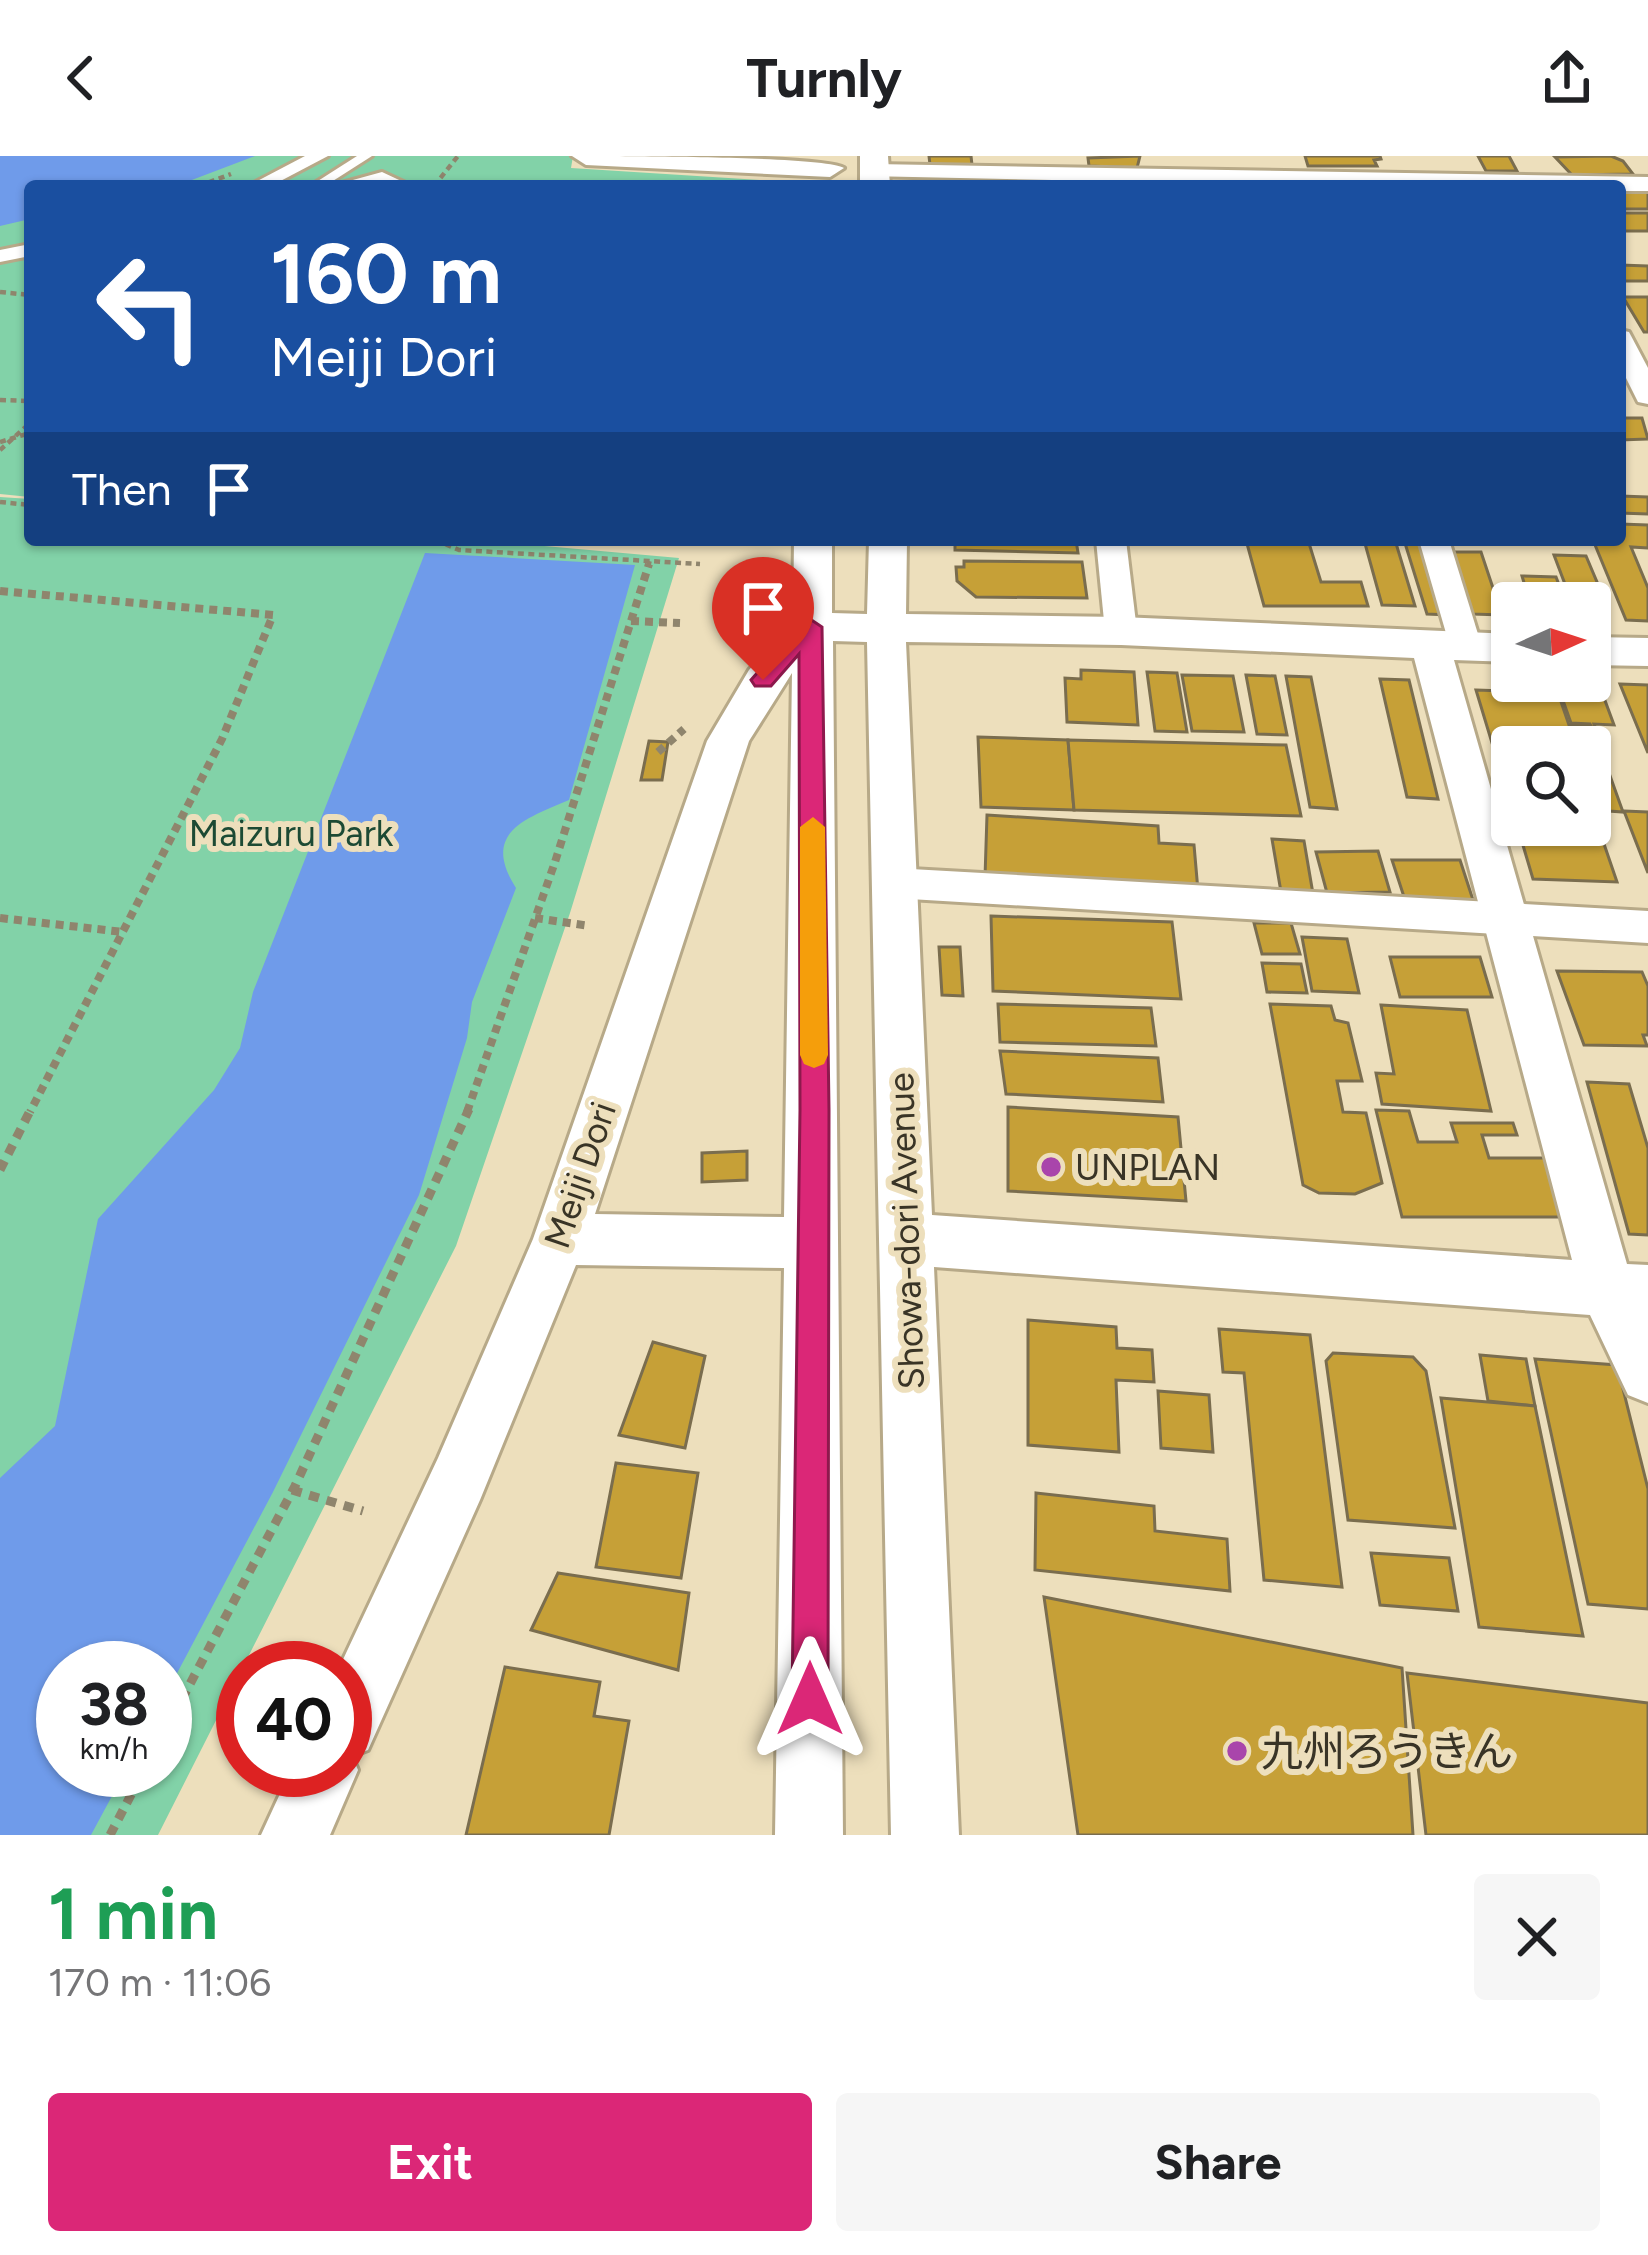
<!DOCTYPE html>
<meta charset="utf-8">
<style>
body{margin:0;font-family:Figtree,"Noto Sans JP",sans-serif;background:#f6f6f6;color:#202124;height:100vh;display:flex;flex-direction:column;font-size:45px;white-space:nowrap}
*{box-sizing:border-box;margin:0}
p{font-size:39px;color:#757577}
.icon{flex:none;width:66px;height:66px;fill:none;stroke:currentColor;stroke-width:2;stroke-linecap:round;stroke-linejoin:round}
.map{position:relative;height:1679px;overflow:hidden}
.drawer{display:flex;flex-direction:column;background:#fff;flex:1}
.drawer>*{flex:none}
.top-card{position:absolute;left:24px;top:24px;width:1602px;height:366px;border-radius:12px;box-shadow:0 3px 9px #0004;background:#1a4fa0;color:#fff;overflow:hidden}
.needle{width:78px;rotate:87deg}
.controls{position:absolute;left:1491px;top:426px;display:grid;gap:24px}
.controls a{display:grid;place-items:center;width:120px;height:120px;border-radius:12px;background:#fff;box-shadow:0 3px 9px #0004;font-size:60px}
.speed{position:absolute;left:36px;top:1485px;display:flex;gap:24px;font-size:60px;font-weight:700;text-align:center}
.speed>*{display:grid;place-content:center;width:156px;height:156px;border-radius:50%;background:#fff;box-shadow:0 3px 9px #0004;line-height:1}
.speed small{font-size:30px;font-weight:400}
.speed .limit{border:18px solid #d22;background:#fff;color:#111}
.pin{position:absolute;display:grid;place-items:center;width:102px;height:102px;color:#fff;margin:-123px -51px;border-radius:50% 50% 50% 0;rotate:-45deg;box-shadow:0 0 12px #0007}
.pin .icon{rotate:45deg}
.me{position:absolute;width:132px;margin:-66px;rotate:0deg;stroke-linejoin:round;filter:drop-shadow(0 0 9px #0008)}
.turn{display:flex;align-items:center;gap:42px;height:252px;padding:0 48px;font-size:54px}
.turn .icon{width:156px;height:156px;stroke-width:2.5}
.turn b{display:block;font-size:84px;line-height:102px}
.then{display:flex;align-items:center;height:114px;padding:0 48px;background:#0003;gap:24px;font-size:45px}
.round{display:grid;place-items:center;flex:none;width:126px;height:126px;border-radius:12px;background:#f6f6f6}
.headline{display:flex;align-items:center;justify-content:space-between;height:204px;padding:0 48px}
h1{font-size:72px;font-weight:700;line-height:90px;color:#1e9e55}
.button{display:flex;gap:24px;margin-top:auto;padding:24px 48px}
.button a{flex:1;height:138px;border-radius:12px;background:#db2777;color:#fff;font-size:48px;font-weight:700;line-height:138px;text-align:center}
.button a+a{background:#f6f6f6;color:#202124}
header{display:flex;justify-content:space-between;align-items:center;height:156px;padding:0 48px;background:#fff;font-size:54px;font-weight:700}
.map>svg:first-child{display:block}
</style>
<header><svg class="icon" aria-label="back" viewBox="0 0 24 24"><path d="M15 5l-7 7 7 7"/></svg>Turnly<svg class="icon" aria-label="share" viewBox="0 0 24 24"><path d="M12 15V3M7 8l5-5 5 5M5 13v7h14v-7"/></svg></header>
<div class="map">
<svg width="1648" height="1679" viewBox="0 0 1648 1679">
<rect width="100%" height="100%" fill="#eddfbc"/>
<g fill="#82d2a8" fill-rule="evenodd">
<polygon points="0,0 573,0 571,12 775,25 773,30 30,30 30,341 0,338"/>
<path d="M0 341 30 343V384H478L679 402 570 757 456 1090 158 1679H0ZM63 1512H165V1614H63Z"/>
</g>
<g fill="#6f9bea">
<polygon points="0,0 255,0 176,30 30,30 30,63 0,70"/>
<path d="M425 397 635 409 569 644C524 663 481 677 516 732L472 846 467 882 419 1039 273 1336 165 1540V1512H63V1614H126L91 1679H0V1322L55 1270 98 1063 214 934 240 892 253 836Z"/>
</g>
<g fill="#c6a037" stroke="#7a6d4e" stroke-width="3">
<polygon points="929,0 971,0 972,9 930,9"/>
<polygon points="1140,0 1137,12 1089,10 1088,2"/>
<polygon points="1305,0 1380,0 1381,3 1374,4 1377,10 1308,10"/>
<polygon points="1478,0 1509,0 1517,15 1486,15"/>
<polygon points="1611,0 1623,5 1633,18 1572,19 1555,1"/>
<rect x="1620" y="34" width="28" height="19"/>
<rect x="1620" y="57" width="28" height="18"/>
<polygon points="1620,109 1648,110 1648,125 1620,125"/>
<polygon points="1623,141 1648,141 1648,176 1644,176"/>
<polygon points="1620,262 1642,262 1648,283 1620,284"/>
<polygon points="1620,340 1648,341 1648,358 1620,357"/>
<polygon points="1620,368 1648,369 1648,392 1631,391 1648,432 1648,465 1626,464 1593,384 1620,384"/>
<polygon points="955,384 1076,384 1078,397 955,394"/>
<polygon points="1246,384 1308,384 1321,426 1361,426 1368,450 1264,450"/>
<polygon points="1364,384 1395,384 1415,450 1382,449"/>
<polygon points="1404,384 1425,384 1448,459 1427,458"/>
<polygon points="1452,396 1481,396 1502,459 1472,458"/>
<polygon points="1554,399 1586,400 1605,445 1571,444"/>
<polygon points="964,405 1082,406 1087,442 976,441 957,425 956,411 964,411"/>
<polygon points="1522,420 1556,421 1566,447 1525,447 1519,433 1526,433"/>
<polygon points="1081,514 1134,516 1138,569 1067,566 1065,522 1081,523"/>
<polygon points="1147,516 1177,517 1187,576 1155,575"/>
<polygon points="1182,519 1233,520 1244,576 1192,575"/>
<polygon points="1246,519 1275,520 1287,579 1257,578"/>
<polygon points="1286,520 1311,521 1337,653 1310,651"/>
<polygon points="1380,523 1409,524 1438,643 1407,641"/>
<polygon points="1543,528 1600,531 1614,569 1594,568 1601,588 1590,568 1571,567 1560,536 1546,536"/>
<polygon points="1620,528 1648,529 1648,597"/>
<polygon points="1476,534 1558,537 1569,569 1589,569 1597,593 1512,591 1512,653"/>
<polygon points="978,581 1068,584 1074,654 981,651"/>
<polygon points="1068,584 1286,589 1301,660 1074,654"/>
<polygon points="649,585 668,586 662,624 641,624"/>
<polygon points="1595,616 1609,617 1623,656 1609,655"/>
<polygon points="1590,647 1617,726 1533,723 1517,669 1590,669"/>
<polygon points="1624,655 1648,656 1648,717"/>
<polygon points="987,659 1158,670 1159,687 1194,689 1198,735 985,721"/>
<polygon points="1272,683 1304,685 1313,738 1281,736"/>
<polygon points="1378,695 1390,736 1327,737 1316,696"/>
<polygon points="1392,704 1460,704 1474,747 1406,747"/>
<polygon points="991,760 1172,766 1181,843 993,835"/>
<polygon points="1254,767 1291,767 1300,798 1262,798"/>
<polygon points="1302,781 1347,783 1359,837 1312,835"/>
<polygon points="939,791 960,791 963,840 942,839"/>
<polygon points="1390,801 1480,801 1492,841 1400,841"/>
<polygon points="1262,807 1301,808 1307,837 1267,836"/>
<polygon points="1557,815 1642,816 1648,830 1648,879 1643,879 1647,890 1584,889"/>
<polygon points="998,848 1151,852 1156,890 1000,886"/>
<polygon points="1270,848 1331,850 1335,864 1348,867 1362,925 1337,925 1343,956 1366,957 1382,1027 1355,1038 1319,1037 1303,1029"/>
<polygon points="1381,849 1467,854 1491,955 1382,948 1376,917 1394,918"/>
<polygon points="1000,895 1158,902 1163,946 1006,938"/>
<polygon points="1587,926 1629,928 1648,992 1648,1079 1629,1078"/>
<polygon points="1008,951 1178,961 1186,1045 1008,1035"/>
<polygon points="1376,954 1409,955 1418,986 1457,986 1451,967 1513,967 1517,979 1482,979 1489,1002 1544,1002 1563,1061 1402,1061"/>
<polygon points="747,995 747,1024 702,1026 702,997"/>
<polygon points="1028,1164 1116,1171 1117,1192 1152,1194 1154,1226 1116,1224 1119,1296 1028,1289"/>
<polygon points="1219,1173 1310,1179 1342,1431 1264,1424 1244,1217 1223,1216"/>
<polygon points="653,1186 705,1200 685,1292 619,1279"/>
<polygon points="1333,1197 1413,1201 1426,1215 1455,1372 1348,1364 1326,1205"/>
<polygon points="1480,1199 1526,1203 1535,1250 1488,1245"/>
<polygon points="1535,1203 1617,1209 1648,1333 1648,1453 1588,1448"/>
<polygon points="1158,1235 1209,1239 1213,1296 1161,1292"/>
<polygon points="1441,1242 1535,1250 1583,1480 1479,1471"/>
<polygon points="616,1307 698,1317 681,1422 596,1411"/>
<polygon points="1036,1337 1154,1350 1155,1375 1227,1383 1230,1435 1035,1414"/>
<polygon points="1371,1397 1449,1402 1458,1455 1380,1449"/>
<polygon points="558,1417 689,1437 678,1514 531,1474"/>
<polygon points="1044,1441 1402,1512 1413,1679 1078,1679"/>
<polygon points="505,1511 600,1526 594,1560 629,1565 609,1679 466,1679"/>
<polygon points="1407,1517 1648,1547 1648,1679 1426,1679"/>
</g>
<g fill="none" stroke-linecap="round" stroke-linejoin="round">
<defs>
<g id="service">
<polygon points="357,0 372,0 325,30 310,30"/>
<path d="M382 16 412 30C401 30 393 26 382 25 369 23 346 30 331 30Z"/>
</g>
<g id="pedestrian">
<polygon points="305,0 328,0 271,30 248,30"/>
<polygon points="30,88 30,100 0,106 0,94"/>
</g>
<g id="minor">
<polygon points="874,8 1648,21 1648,35 1620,35 1620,30 1344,30 866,20 862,15"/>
<polygon points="1620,174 1629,176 1648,212 1648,248 1638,246 1620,210"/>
<polygon points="1096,384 1126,384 1137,475 1132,483 1110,483 1105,475"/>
<polygon points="1419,384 1449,384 1482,491 1477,499 1455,499 1450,491"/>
<polygon points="893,712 1648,755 1648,787 893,742 880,738 875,727 880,716"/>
</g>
<g id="tertiary">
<path d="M572 0C613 0 826 0 844 12L830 21 586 9Z"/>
<polygon points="860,0 888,0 890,30 860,30"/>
<path d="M794 384H832V457L867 458 869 384H907L906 458 1121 461 1512 478V506L1454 504 1627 1108 1648 1109V1247L1628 1239 1590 1159 934 1111 959 1679H891L867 486 833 485 843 1679H775L784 1112 576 1109 480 1344 368 1594 352 1600 358 1614 330 1679H261L291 1614H345V1512H339L438 1302 533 1083 707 585 749 514 793 464ZM906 486 1121 489 1414 502 1572 1104 932 1059ZM792 517 784 1061 595 1058 749 585Z"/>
<polygon points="1590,481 1648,482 1648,510 1590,509"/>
</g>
</defs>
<use href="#service" stroke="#b7a988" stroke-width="6"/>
<use href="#pedestrian" stroke="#b7a988" stroke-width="6"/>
<use href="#minor" stroke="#b7a988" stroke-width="6"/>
<use href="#tertiary" stroke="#b7a988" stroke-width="6"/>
<g stroke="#8f856d" stroke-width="4.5" stroke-dasharray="6 4.5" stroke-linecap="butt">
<polyline points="199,30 231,18"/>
<polyline points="434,30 458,0"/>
<polyline points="0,136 30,139"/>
<polyline points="0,244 30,245"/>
<polyline points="0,286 30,277"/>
<polyline points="0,294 30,267"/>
<polyline points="0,346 30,349"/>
<polyline points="436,384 459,394 700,408"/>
<polyline points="648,411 650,404"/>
</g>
<g stroke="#8f856d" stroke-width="8" stroke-dasharray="8 6" stroke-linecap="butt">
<polyline points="0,435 273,459 222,583 30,956"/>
<polyline points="631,465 680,467"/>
<polyline points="658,596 684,573"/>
<polyline points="0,762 123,776"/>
<polyline points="535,762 590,770"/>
<polyline points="467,956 555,706 649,408"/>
</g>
<g stroke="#8f856d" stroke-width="9" stroke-dasharray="10 8" stroke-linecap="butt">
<polyline points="0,1014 31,953"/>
<polyline points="292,1334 363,1355"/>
<polyline points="165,1575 295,1330 469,953"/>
<polyline points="110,1679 144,1614"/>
</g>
<use href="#service" fill="#fff" fill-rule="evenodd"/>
<use href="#pedestrian" fill="#fff" fill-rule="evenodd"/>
<use href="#minor" fill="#fff" fill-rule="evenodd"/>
<use href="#tertiary" fill="#fff" fill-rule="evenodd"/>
</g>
<polygon fill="#db2777" stroke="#8e194d" stroke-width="3" points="810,463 822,471 829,954 828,1543 823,1556 810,1561 797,1556 792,1543 800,954 799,498 771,530 755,530 751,524 802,466"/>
<polygon fill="#f59e0b" points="813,661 825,671 828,899 824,908 814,912 804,908 800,899 800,671"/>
<g fill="#a945ab" stroke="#eddfbc" stroke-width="4.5">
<circle cx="1051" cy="1011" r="12"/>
<circle cx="1237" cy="1595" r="12"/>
</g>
<g text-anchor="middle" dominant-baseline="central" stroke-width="12" stroke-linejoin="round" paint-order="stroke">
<g font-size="36" fill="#1c4a34" stroke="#eddfbc">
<text x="291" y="677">Maizuru Park</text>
</g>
<g font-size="36" fill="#393426" stroke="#eddfbc" text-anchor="start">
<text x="1075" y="1011">UNPLAN</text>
</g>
<g font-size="36" fill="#393426" stroke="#eddfbc">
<text transform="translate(580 1019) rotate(-71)">Meiji Dori</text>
<text transform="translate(906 1075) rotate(-92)">Showa-dori Avenue</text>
</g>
<g font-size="42" fill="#393426" stroke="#eddfbc" text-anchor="start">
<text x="1261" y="1595">九州ろうきん</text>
</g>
</g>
</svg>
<div class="controls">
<a><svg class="needle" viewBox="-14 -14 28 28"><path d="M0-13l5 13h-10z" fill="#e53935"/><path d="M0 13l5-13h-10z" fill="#757577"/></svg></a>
<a><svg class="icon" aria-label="search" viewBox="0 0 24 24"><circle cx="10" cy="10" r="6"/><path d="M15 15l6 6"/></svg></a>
</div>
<div class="speed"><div>38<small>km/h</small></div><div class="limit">40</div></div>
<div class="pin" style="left:763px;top:524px;background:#d93025"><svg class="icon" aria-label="arrive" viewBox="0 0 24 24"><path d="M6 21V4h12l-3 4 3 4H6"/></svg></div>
<svg class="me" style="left:810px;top:1543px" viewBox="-20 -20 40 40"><path d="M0-17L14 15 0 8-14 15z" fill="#db2777" stroke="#fff" stroke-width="4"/></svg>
<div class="top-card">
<div class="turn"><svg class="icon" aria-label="left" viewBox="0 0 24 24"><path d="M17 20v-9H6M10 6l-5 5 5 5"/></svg><div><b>160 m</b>Meiji Dori</div></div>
<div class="then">Then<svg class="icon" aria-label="arrive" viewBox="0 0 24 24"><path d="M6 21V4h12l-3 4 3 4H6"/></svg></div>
</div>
</div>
<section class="drawer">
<div class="headline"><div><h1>1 min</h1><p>170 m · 11:06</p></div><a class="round"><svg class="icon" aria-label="close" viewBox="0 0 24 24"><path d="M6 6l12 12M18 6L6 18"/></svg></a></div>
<div class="button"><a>Exit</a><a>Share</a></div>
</section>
